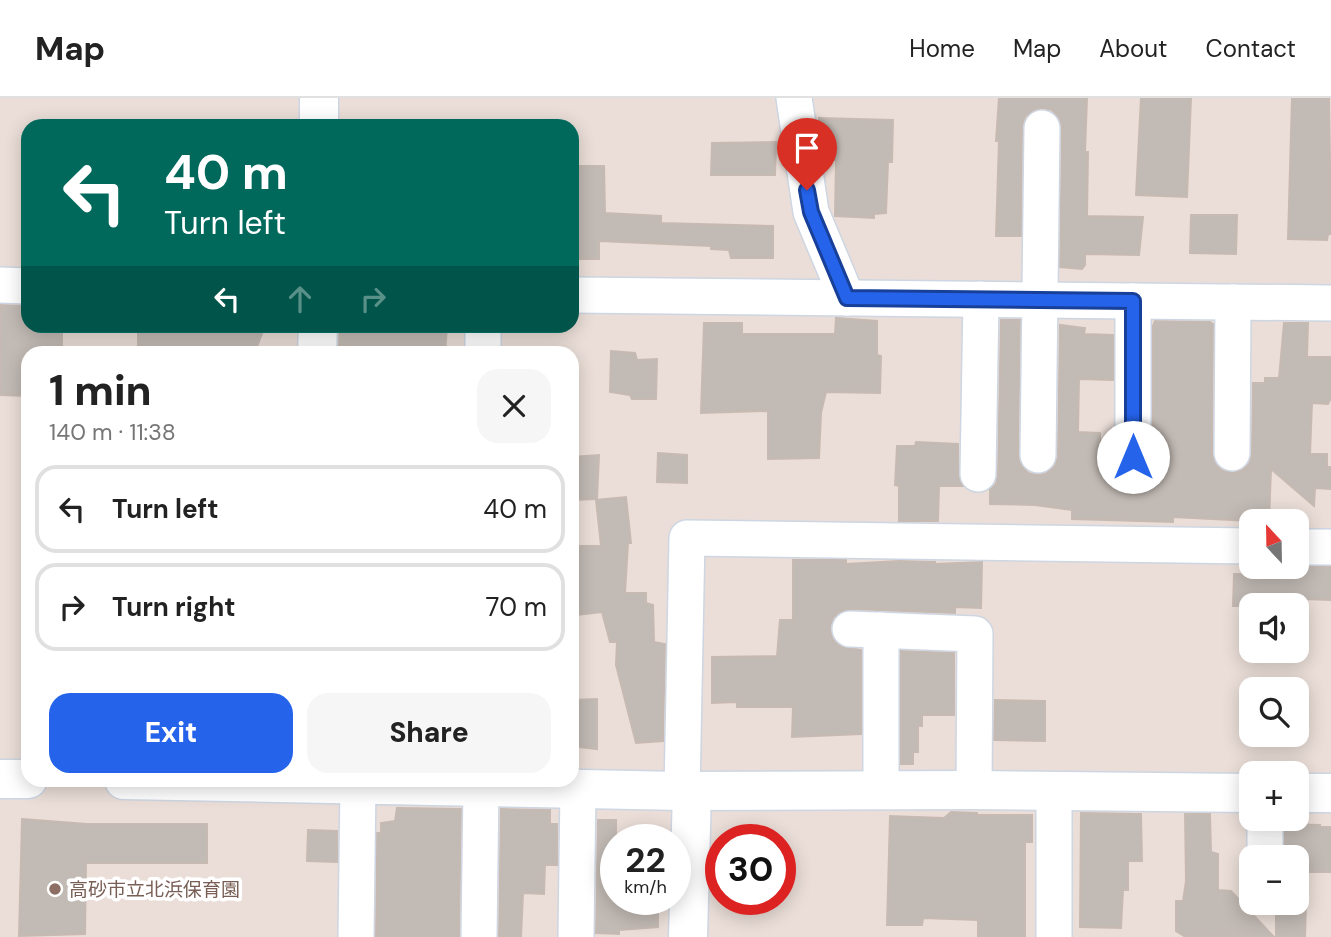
<!DOCTYPE html>
<meta charset="utf-8">
<style>
body{margin:0;font-family:"DM Sans","Noto Sans JP",sans-serif;background:#f6f6f6;color:#222;height:100vh;display:flex;flex-direction:column;font-size:26px;white-space:nowrap}
*{box-sizing:border-box;margin:0}
p{font-size:23px;color:#767676}
.icon{flex:none;width:38px;height:38px;fill:none;stroke:currentColor;stroke-width:2;stroke-linecap:round;stroke-linejoin:round}
.map{position:relative;flex:1;overflow:hidden}
.details{position:absolute;left:21px;top:248px;width:558px;height:441px;display:flex;flex-direction:column;background:#fff;border-radius:21px;box-shadow:0 4px 18px #0003}
.details>*{flex:none}
.top-card{position:absolute;left:21px;top:21px;width:558px;height:214px;border-radius:21px;box-shadow:0 4px 18px #0003;background:#00695c;color:#fff;overflow:hidden}
.needle{width:46px;rotate:338deg}
.buttons{position:absolute;left:1239px;top:411px;display:grid;gap:14px}
.buttons a{display:grid;place-items:center;width:70px;height:70px;border-radius:14px;background:#fff;box-shadow:0 4px 18px #0003;font-size:35px}
.speed{position:absolute;left:600px;top:726px;display:flex;gap:14px;font-size:35px;font-weight:700;text-align:center}
.speed>*{display:grid;place-content:center;width:91px;height:91px;border-radius:50%;background:#fff;box-shadow:0 4px 18px #0003;line-height:1}
.speed small{font-size:18px;font-weight:400}
.speed .limit{border:10px solid #d22;background:#fff;color:#111}
.pin{position:absolute;display:grid;place-items:center;width:60px;height:60px;color:#fff;margin:-72px -30px;border-radius:50% 50% 50% 0;rotate:-45deg;box-shadow:0 0 7px #0007}
.pin .icon{rotate:45deg}
.me{position:absolute;width:77px;margin:-38px;rotate:0deg;stroke-linejoin:round;filter:drop-shadow(0 0 5px #0008)}
.turn{display:flex;align-items:center;gap:24px;height:147px;padding:0 28px;font-size:32px}
.turn .icon{width:91px;height:91px;stroke-width:2.5}
.turn b{display:block;font-size:49px;line-height:60px}
.lanes{display:flex;align-items:center;height:66px;padding:0 28px;background:#0003;justify-content:center;gap:35px;direction:ltr}
.lanes .off{opacity:.35}
.round{display:grid;place-items:center;flex:none;width:74px;height:74px;border-radius:21px;background:#f6f6f6}
.head{display:flex;align-items:center;justify-content:space-between;height:119px;padding:0 28px}
h1{font-size:42px;font-weight:800;line-height:52px}
.primary-button{display:flex;gap:14px;margin-top:auto;padding:14px 28px}
.primary-button a{flex:1;height:80px;border-radius:21px;background:#2563eb;color:#fff;font-size:28px;font-weight:800;line-height:80px;text-align:center}
.primary-button a+a{background:#f6f6f6;color:#222}
ul{padding:0;list-style:none}
li{display:flex;align-items:center;gap:21px;height:88px;margin:0 14px 10px;padding:0 14px;border:4px solid #e0e0e0;border-radius:21px}
li div{flex:1}
li b{display:block;font-size:26px}
li em{font-style:normal}
header{display:flex;align-items:center;gap:42px;box-sizing:border-box;height:98px;padding:0 35px;background:#fff;border-bottom:2px solid #e0e0e0}
header strong{font-size:33px}
nav{display:flex;gap:38px;margin-inline-start:auto;font-size:24px}
.map>svg:first-child{display:block}
</style>
<header>
<strong>Map</strong>
<nav><a>Home</a><a>Map</a><a>About</a><a>Contact</a></nav>
</header>
<div class="map">
<svg width="1331" height="839" viewBox="0 0 1331 839">
<rect width="100%" height="100%" fill="#ebded8"/>
<g fill="#c2bab4" stroke="#c6bab2" stroke-width="2">
<polygon points="999,0 1087,0 1085,54 1088,54 1087,118 1143,119 1139,157 1085,156 1085,167 1082,171 1060,169 1062,30 1059,20 1052,12 1043,10 1032,13 1025,19 1022,29 1021,138 996,138 999,43 996,43"/>
<polygon points="1141,0 1191,0 1187,99 1136,97"/>
<polygon points="1292,0 1329,0 1331,136 1328,136 1327,142 1288,141"/>
<polygon points="819,20 893,22 892,64 888,64 886,115 874,116 874,120 835,118 836,62 824,62"/>
<polygon points="776,44 775,77 711,77 712,45"/>
<polygon points="580,68 604,68 605,115 661,118 661,125 773,128 773,160 731,160 729,152 711,151 711,148 599,143 599,161 572,161 574,74 580,73"/>
<polygon points="1191,117 1237,117 1236,156 1190,155"/>
<polygon points="0,207 28,208 28,228 62,228 62,256 28,256 28,298 0,297"/>
<polygon points="836,220 877,223 877,257 881,258 880,295 826,294 821,315 819,360 768,361 768,313 701,315 704,225 742,225 742,236 835,236"/>
<polygon points="1001,222 1020,222 1018,357 1021,367 1028,375 1038,377 1047,375 1055,368 1058,358 1060,227 1085,230 1084,236 1113,237 1113,282 1079,281 1078,334 1100,335 1100,373 1120,374 1132,379 1149,376 1153,360 1153,228 1155,223 1210,224 1213,226 1212,356 1215,365 1221,372 1233,375 1242,372 1249,366 1252,356 1253,285 1265,285 1265,280 1279,280 1284,225 1308,225 1307,259 1331,259 1331,300 1328,306 1312,305 1310,356 1327,356 1327,369 1331,369 1331,391 1315,390 1314,408 1271,371 1269,424 1173,419 1173,424 1072,421 1072,412 1035,407 990,406 990,391 996,386 998,376"/>
<polygon points="138,228 265,228 256,251 209,249 208,256 138,256"/>
<polygon points="340,228 447,228 445,256 417,256 417,252 339,248"/>
<polygon points="611,253 635,255 637,262 657,261 656,301 632,301 630,297 610,294"/>
<polygon points="916,344 958,346 958,376 963,388 939,388 938,423 899,423 899,388 895,387 897,348 915,348"/>
<polygon points="658,355 687,357 687,385 657,384"/>
<polygon points="599,357 597,401 572,402 572,359"/>
<polygon points="626,399 631,445 628,445 625,495 646,495 646,505 653,507 654,544 665,546 663,643 636,645 616,567 617,544 610,544 602,514 577,517 575,493 572,493 572,448 601,448 596,402"/>
<polygon points="793,462 846,462 846,466 899,463 935,464 935,466 982,464 981,510 955,509 955,515 851,511 840,514 833,520 830,530 833,541 840,548 861,552 861,636 792,639 793,609 737,609 737,604 712,605 712,559 777,558 780,522 793,522"/>
<polygon points="1283,469 1331,469 1331,502 1274,500 1273,508 1233,508 1234,476 1283,477"/>
<polygon points="901,553 954,555 954,617 922,617 922,628 918,628 918,654 913,654 913,666 901,666"/>
<polygon points="597,601 597,651 572,648 574,602"/>
<polygon points="995,602 1045,603 1045,643 994,642"/>
<polygon points="397,710 461,711 459,839 376,839 377,735 381,735 381,725 395,723"/>
<polygon points="501,711 550,712 550,726 557,726 557,767 545,767 544,796 523,795 521,839 499,839"/>
<polygon points="951,714 977,715 977,717 1032,717 1032,744 1025,744 1025,839 978,839 978,822 923,820 922,827 887,827 890,718 944,720"/>
<polygon points="1081,715 1141,716 1142,763 1128,763 1128,792 1123,792 1121,830 1080,829"/>
<polygon points="1185,716 1210,716 1211,754 1218,756 1218,792 1231,793 1274,839 1184,838 1176,833 1176,803 1183,803 1186,783"/>
<polygon points="22,721 87,726 207,726 207,765 86,765 85,836 19,838"/>
<polygon points="598,722 616,722 616,802 658,802 658,829 619,832 619,836 596,835"/>
<polygon points="1285,726 1320,727 1320,729 1331,729 1331,774 1297,774 1297,760 1285,760"/>
<polygon points="308,732 337,733 337,764 307,763"/>
<polygon points="1276,805 1306,805 1305,839 1276,839"/>
</g>
<g fill="none" stroke-linecap="round" stroke-linejoin="round">
<defs>
<g id="street">
<polyline points="794,0 811,114 847,200"/>
<polyline points="0,187 28,188"/>
<polyline points="572,197 1331,205"/>
<polyline points="1133,203 1133,359"/>
<polyline points="483,228 483,256"/>
<polyline points="1232,355 1233,204"/>
<polyline points="1038,357 1042,30"/>
<polyline points="978,376 981,201"/>
<polyline points="1297,449 1331,449"/>
<polyline points="850,531 975,536 974,692"/>
<polyline points="881,692 881,532"/>
<polyline points="682,693 687,440 1251,448"/>
<polyline points="1054,693 1054,839"/>
<polyline points="1265,721 1265,760"/>
<polyline points="576,837 578,691"/>
<polyline points="356,839 358,686"/>
<polyline points="479,839 481,688"/>
</g>
<g id="secondary">
<polyline points="319,28 319,0"/>
<polyline points="317,256 318,228"/>
<polyline points="0,681 28,681"/>
<polyline points="124,682 682,693 974,692 1251,695"/>
<polyline points="1297,695 1331,695"/>
<polyline points="688,839 692,693"/>
</g>
</defs>
<use href="#street" stroke="#cdd6e2" stroke-width="38"/>
<use href="#secondary" stroke="#cdd6e2" stroke-width="41"/>
<use href="#street" stroke="#fff" stroke-width="35"/>
<use href="#secondary" stroke="#fff" stroke-width="38"/>
</g>
<g fill="none" stroke-linecap="round" stroke-linejoin="round">
<defs>
<polyline id="route" points="807,92 811,114 847,200 1133,203 1133,359"/>
</defs>
<use href="#route" stroke="#184099" stroke-width="18"/>
<use href="#route" stroke="#2563eb" stroke-width="12"/>
</g>
<circle fill="#8d6e63" stroke="#fff" stroke-width="2.5" cx="55" cy="791" r="7"/>
<g text-anchor="middle" dominant-baseline="central" stroke-width="7" stroke-linejoin="round" paint-order="stroke">
<g font-size="19" fill="#785e54" stroke="#fff" text-anchor="start">
<text x="69" y="791">高砂市立北浜保育園</text>
</g>
</g>
</svg>
<div class="buttons">
<a><svg class="needle" viewBox="-14 -14 28 28"><path d="M0-13l5 13h-10z" fill="#e53935"/><path d="M0 13l5-13h-10z" fill="#767676"/></svg></a>
<a><svg class="icon" aria-label="sound" viewBox="0 0 24 24"><path d="M4 9h4l5-4v14l-5-4H4zM17 9q2 3 0 6"/></svg></a>
<a><svg class="icon" aria-label="search" viewBox="0 0 24 24"><circle cx="10" cy="10" r="6"/><path d="M15 15l6 6"/></svg></a>
<a>+</a>
<a>−</a>
</div>
<div class="speed"><div>22<small>km/h</small></div><div class="limit">30</div></div>
<div class="pin" style="left:807px;top:92px;background:#d93025"><svg class="icon" aria-label="arrive" viewBox="0 0 24 24"><path d="M6 21V4h12l-3 4 3 4H6"/></svg></div>
<svg class="me" style="left:1133px;top:359px" viewBox="-20 -20 40 40"><circle r="19" fill="#fff"/><path d="M0-13L10 11 0 6-10 11z" fill="#2563eb"/></svg>
<div class="top-card">
<div class="turn"><svg class="icon" aria-label="left" viewBox="0 0 24 24"><path d="M17 20v-9H6M10 6l-5 5 5 5"/></svg><div><b>40 m</b>Turn left</div></div>
<div class="lanes"><svg class="icon" aria-label="left" viewBox="0 0 24 24"><path d="M17 20v-9H6M10 6l-5 5 5 5"/></svg><svg class="icon off" aria-label="ahead" viewBox="0 0 24 24"><path d="M12 20V5M6 11l6-6 6 6"/></svg><svg class="icon off" aria-label="right" viewBox="0 0 24 24"><path d="M7 20v-9h11M14 6l5 5-5 5"/></svg></div>
</div>
<section class="details">
<div class="head"><div><h1>1 min</h1><p>140 m · 11:38</p></div><a class="round"><svg class="icon" aria-label="close" viewBox="0 0 24 24"><path d="M6 6l12 12M18 6L6 18"/></svg></a></div>
<ul>
<li><svg class="icon" aria-label="left" viewBox="0 0 24 24"><path d="M17 20v-9H6M10 6l-5 5 5 5"/></svg><div><b>Turn left</b></div><em>40 m</em></li>
<li><svg class="icon" aria-label="right" viewBox="0 0 24 24"><path d="M7 20v-9h11M14 6l5 5-5 5"/></svg><div><b>Turn right</b></div><em>70 m</em></li>
</ul>
<div class="primary-button"><a>Exit</a><a>Share</a></div>
</section>
</div>
